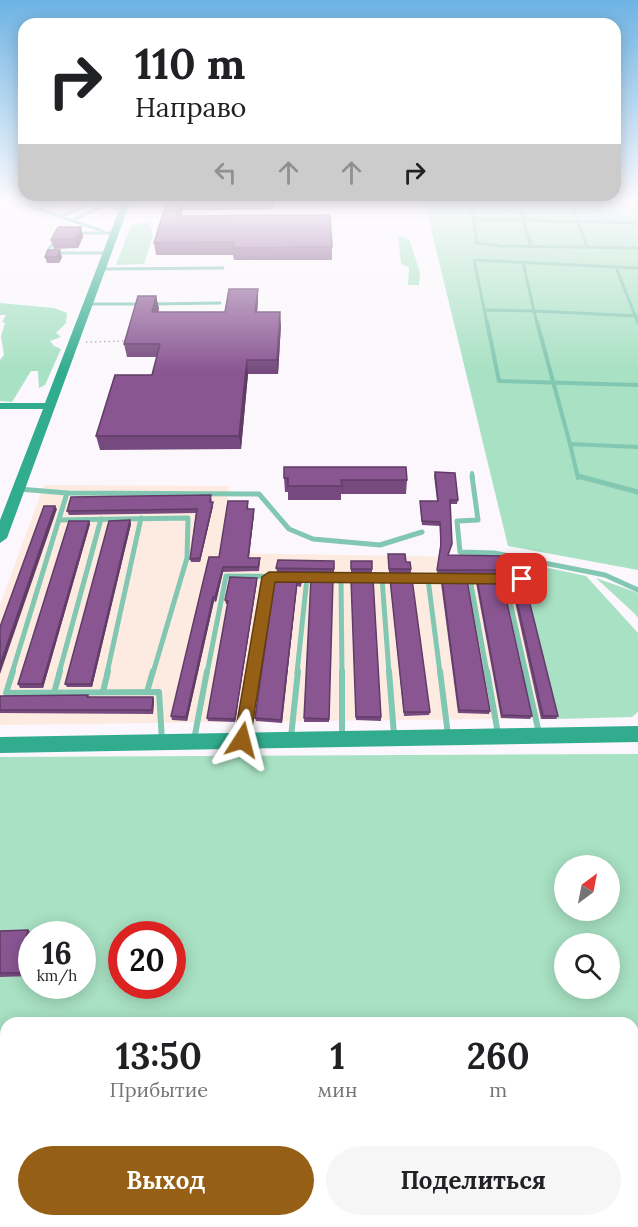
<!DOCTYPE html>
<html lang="ru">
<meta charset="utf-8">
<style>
body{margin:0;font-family:Lora,serif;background:#f6f6f6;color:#202124;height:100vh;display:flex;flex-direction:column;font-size:22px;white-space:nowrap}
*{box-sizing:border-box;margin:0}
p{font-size:20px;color:#757577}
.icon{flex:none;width:33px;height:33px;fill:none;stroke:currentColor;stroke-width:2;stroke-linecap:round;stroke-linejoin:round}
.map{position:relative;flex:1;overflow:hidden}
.side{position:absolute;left:0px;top:1017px;width:639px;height:210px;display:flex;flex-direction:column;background:#fff;border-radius:18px 18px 0 0;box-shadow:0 3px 15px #0003}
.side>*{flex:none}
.top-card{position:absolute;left:18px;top:18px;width:603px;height:183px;border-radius:18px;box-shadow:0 3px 15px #0003;background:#fff;color:#202124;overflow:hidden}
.needle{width:39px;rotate:32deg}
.buttons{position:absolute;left:554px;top:855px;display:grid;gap:12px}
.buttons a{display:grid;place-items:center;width:66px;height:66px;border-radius:50%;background:#fff;box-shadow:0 3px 15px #0003;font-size:30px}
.speed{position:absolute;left:18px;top:921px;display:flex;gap:12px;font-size:30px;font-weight:700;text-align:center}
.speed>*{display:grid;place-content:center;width:78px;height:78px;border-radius:50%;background:#fff;box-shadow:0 3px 15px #0003;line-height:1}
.speed small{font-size:15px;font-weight:400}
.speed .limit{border:9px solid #d22;background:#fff;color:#111}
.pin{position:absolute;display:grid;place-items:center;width:51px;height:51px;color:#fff;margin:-26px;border-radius:12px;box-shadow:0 3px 9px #0006}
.me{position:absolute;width:66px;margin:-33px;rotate:9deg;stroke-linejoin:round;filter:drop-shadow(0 0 4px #0008)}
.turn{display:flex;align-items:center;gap:21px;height:126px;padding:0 18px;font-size:27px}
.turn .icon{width:78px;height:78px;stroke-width:2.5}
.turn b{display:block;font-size:42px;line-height:51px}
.lanes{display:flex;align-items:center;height:57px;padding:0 18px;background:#0003;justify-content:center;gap:30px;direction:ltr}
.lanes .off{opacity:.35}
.eta{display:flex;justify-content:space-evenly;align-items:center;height:102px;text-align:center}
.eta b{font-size:36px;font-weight:700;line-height:42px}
.action{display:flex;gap:12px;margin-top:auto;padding:12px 18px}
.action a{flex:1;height:69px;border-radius:36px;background:#956016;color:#fff;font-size:24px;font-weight:700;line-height:69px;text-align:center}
.action a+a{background:#f6f6f6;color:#202124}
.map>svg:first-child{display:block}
</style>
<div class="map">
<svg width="638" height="1227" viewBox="0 0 638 1227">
<rect width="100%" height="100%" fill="#fbf7fc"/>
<polygon fill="#fdebe1" points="44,485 229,486 222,553 527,558 568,718 0,725 0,605"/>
<g fill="#a8e1c3" fill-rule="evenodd">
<polygon points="424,200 638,200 638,570 508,546"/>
<polygon points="149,222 153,236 144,264 116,265 131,225"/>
<polygon points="398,235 410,241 420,273 419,285 408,285 409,267 401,264"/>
<polygon points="0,303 54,308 67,313 66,323 56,333 61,337 50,341 54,346 61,349 45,385 39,388 38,371 31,371 12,402 0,401 0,360 4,355 1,336 5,323 2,322 6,315 0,315"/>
<polygon points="539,566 586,576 638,633 638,712 632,717 556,719 523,582"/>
<polygon points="596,578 638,593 638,618 635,614"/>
<path d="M638 754V1105H633V1023H6V1111H0V757ZM564 866H609V910H564ZM32 934H82V986H32ZM122 934H172V986H122ZM564 944H609V988H564Z"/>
</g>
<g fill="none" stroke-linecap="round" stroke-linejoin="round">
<polyline stroke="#b0aab1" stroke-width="1.5" stroke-dasharray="1.5 3" stroke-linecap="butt" points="86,342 126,341"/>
<g stroke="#82c7b1" stroke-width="3">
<polyline points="11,200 103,231"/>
<polyline points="91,200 123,210"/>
<polyline points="470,200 477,243 501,246 638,248"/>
<polyline points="508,200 638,202"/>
<polyline points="517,200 531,246"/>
<polyline points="570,200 587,247"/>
<polyline points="41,209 61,200"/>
<polyline points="61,217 94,201"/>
<polyline points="473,219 638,223"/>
<polyline points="72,221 105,205"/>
<polyline points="77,233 109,233"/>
<polyline points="56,237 47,253 107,253"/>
<polyline points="616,267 638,323"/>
<polyline points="103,269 223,268"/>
<polyline points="89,304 141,304"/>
<polyline points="151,304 220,303"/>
<polyline points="484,310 534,311 523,262"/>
<polyline points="487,323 474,260 638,268"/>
<polyline points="537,323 534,311 638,316"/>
</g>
<g stroke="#82c7b1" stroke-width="4">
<polyline points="487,322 499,381 638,385"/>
<polyline points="537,322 570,444 638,447"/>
<polyline points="570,444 578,478"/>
<polyline points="472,473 473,478"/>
</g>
<g stroke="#82c7b1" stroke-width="5">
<polyline points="472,476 478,520 457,521 460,552 494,553 605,575 638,590"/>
<polyline points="578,476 638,492"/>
<polyline points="19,489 67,493 259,494 289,529 313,539 380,545 422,532"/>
<polyline points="59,520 188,518 187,558 153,673"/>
<polyline points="341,578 342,673"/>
<polyline points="382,578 389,673"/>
<polyline points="428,579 440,673"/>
<polyline points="470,579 487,673"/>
<polyline points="505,580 526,673"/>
<polyline points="12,673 67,493"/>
<polyline points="59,673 101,519"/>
<polyline points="107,673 141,518"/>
<polyline points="207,673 226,576 522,579 526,574 528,560"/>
<polyline points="253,673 269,577"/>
<polyline points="297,673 307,577"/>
</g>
<g stroke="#82c7b1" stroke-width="6">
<polyline points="13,671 6,693 159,692 162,741"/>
<polyline points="342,671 342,738"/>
<polyline points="389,671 394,735"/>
<polyline points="440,671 448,735"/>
<polyline points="487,671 498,734"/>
<polyline points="525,671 539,733"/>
<polyline points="103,692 108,671"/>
<polyline points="147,692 153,671"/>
<polyline points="54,693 60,671"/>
<polyline points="291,737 298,671"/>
<polyline points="242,738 253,671"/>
<polyline points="194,740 207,671"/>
</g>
<g fill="#82c7b1" fill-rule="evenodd">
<rect x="633" y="1125" width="5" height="16"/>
<rect x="0" y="1126" width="6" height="16"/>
</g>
<g fill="#32ac8e" fill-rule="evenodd">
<polygon points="123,200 131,200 7,538 0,543 0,520 43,409 0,409 0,403 45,403"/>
<polygon points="638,726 638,742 0,753 0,737"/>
</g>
</g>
<g fill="#764a7e">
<polygon points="167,200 273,200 273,209 183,210 181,216 332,247 332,260 234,260 233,255 156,255 154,243"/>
<polygon points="81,227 83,237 78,248 54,249 51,240"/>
<polygon points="45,257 62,257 59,263 47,263"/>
<polygon points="258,289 258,301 257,312 281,325 278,374 248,374 241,449 100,450 96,436 152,375 157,357 127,357 124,344 156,296 159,309 158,312 225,312"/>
<polygon points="435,472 458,500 457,504 450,504 449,555 503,563 521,570 520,574 437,573 440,548 440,526 422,525 420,505 420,501 437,501 434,476"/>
<polygon points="284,478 407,480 406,494 341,494 341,500 288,500 288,492 285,492"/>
<polygon points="212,499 211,502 213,506 200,562 191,562 190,559 196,513 69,515 67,511"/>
<polygon points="249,506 248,509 254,514 249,558 260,558 260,563 259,571 223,572 216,602 214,601 187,721 172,720 171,716 219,557"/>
<polygon points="130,520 131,524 92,687 67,687 65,684"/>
<polygon points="89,521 90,524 43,688 20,688 18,684"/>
<polygon points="388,554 406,562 411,569 411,573 389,573"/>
<polygon points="334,561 334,572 277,572 276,568"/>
<polygon points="351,561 372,569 372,573 351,572"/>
<polygon points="275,578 302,578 301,587 297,586 282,723 256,721 255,718"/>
<polygon points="311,578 333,579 329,722 304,722"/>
<polygon points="351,579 381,717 381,721 356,720"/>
<polygon points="390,579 430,712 429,715 404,716"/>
<polygon points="442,580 490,711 489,714 458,713 441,583"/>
<polygon points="477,580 532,716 530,719 501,718 476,583"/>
<polygon points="512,580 558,716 556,719 541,719 511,584"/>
<polygon points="257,581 235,722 208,721 207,718 228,604 226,604 225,600"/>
<polygon points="88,695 89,697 153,697 154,700 153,714 0,713 0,696"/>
<polygon points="0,931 33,934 32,934 32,976 0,977"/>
</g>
<g fill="#603c66">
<polygon points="181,200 183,210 178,228 176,216"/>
<polygon points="81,227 83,237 78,248 75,239"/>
<polygon points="60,250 62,257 59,263 57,257"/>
<polygon points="258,289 258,301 256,325 255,312"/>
<polygon points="156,296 159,309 154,325 152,312"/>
<polygon points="280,312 281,325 278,374 277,360"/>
<polygon points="247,360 248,374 241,449 239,436"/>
<polygon points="213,502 213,506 200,562 200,558"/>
<polygon points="55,506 57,509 0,674 0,665"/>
<polygon points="254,509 254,514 248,563 248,558"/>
<polygon points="130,520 131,524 92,687 91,684"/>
<polygon points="89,521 90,524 43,688 42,684"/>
<polygon points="223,567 223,572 216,602 215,597"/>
<polygon points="257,578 257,581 235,722 235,719"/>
<polygon points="297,583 297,586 282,723 281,720"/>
<polygon points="213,597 214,601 187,721 186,717"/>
<polygon points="153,697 154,700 153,714 152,710"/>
<polygon points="28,930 33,934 32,934 32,939 26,938"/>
<polygon points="4,1173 6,1173 6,1188 1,1188"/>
<polygon points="42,1221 57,1221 56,1227 41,1227"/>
<polygon points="128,1221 131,1221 131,1227 127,1227"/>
</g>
<g fill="#895692" stroke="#603c66" stroke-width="1.5">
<polygon points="167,200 181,200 176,216 330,215 332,247 233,248 233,242 154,243"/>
<polygon points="58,227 81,227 75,239 51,240"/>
<polygon points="48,250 60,250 57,257 45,257"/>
<polygon points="229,289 258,289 255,312 280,312 277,360 247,360 239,436 96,436 115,375 152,375 160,344 124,344 138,296 156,296 152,312 225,312"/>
<polygon points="284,467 406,467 407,480 341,480 342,486 288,486 288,478 284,478"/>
<polygon points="435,472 455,473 458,500 450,500 452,544 448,555 502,556 503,563 521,564 521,570 437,570 441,544 440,522 422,521 420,501 438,501"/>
<polygon points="211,495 210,502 213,502 200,558 190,559 197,509 67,511 71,497"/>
<polygon points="228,501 248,501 247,509 254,509 248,558 260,558 258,567 223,567 215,597 213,597 186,717 171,716 209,557 219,557"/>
<polygon points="44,506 55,506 0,665 0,627"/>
<polygon points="130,520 91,684 65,684 109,521"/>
<polygon points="69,521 89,521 42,684 18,684"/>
<polygon points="388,554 405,554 406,562 410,562 411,569 389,569"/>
<polygon points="278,560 334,561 334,569 276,568"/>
<rect x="351" y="561" width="21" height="8"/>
<polygon points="230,577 257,578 235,719 207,718 228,601 225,600"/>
<polygon points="275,578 302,578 301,583 297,583 281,720 255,718"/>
<polygon points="311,578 333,579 329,719 304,718"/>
<polygon points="351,579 373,579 381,717 356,717"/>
<polygon points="390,579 412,579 430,712 404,712"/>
<polygon points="442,580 467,580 490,711 459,710"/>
<polygon points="477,580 502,580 532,716 502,715"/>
<polygon points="512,580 524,580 558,716 543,716"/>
<polygon points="88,695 87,697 153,697 152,710 0,710 0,696"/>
<polygon points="28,930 26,938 32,938 32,973 0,973 0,931"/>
<polygon points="0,1173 4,1173 1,1188 6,1188 6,1221 42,1221 41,1227 2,1227 3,1220 0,1220"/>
<polygon points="94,1221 128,1221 127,1227 93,1227"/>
<polygon points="152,1221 186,1221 186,1223 152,1222"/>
</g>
<linearGradient id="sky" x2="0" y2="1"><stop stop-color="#6db3e4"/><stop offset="0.54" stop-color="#fdfbfe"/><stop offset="1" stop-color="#fdfbfe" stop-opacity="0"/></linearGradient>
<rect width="638" height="372" fill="url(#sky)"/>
<polygon fill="#956016" stroke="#613e0e" stroke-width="1.5" points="269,572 522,574 528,579 522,584 275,582 250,740 248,745 242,747 237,745 234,740 262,577"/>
</svg>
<div class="buttons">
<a><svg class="needle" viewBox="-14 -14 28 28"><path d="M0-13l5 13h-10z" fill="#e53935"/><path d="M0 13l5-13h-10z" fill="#757577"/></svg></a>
<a><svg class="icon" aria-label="search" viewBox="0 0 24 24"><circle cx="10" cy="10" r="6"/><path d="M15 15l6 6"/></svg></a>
</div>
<div class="speed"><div>16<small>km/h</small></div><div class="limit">20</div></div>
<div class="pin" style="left:522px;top:579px;background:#d93025"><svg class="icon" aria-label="arrive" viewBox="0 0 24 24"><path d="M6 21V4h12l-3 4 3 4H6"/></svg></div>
<svg class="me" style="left:242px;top:740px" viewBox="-20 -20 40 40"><path d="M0-17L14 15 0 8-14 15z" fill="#956016" stroke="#fff" stroke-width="4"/></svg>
<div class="top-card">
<div class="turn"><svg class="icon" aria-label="right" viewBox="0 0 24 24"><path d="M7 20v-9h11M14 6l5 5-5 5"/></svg><div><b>110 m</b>Направо</div></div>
<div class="lanes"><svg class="icon off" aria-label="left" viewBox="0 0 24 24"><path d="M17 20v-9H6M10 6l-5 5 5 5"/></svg><svg class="icon off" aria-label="ahead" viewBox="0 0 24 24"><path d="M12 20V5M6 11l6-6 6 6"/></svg><svg class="icon off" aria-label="ahead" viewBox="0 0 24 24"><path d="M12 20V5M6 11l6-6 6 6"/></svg><svg class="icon" aria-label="right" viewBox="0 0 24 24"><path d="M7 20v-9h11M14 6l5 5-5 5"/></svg></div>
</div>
<section class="side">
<div class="eta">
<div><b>13:50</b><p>Прибытие</p></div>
<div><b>1</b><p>мин</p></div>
<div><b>260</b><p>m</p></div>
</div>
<div class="action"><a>Выход</a><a>Поделиться</a></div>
</section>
</div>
